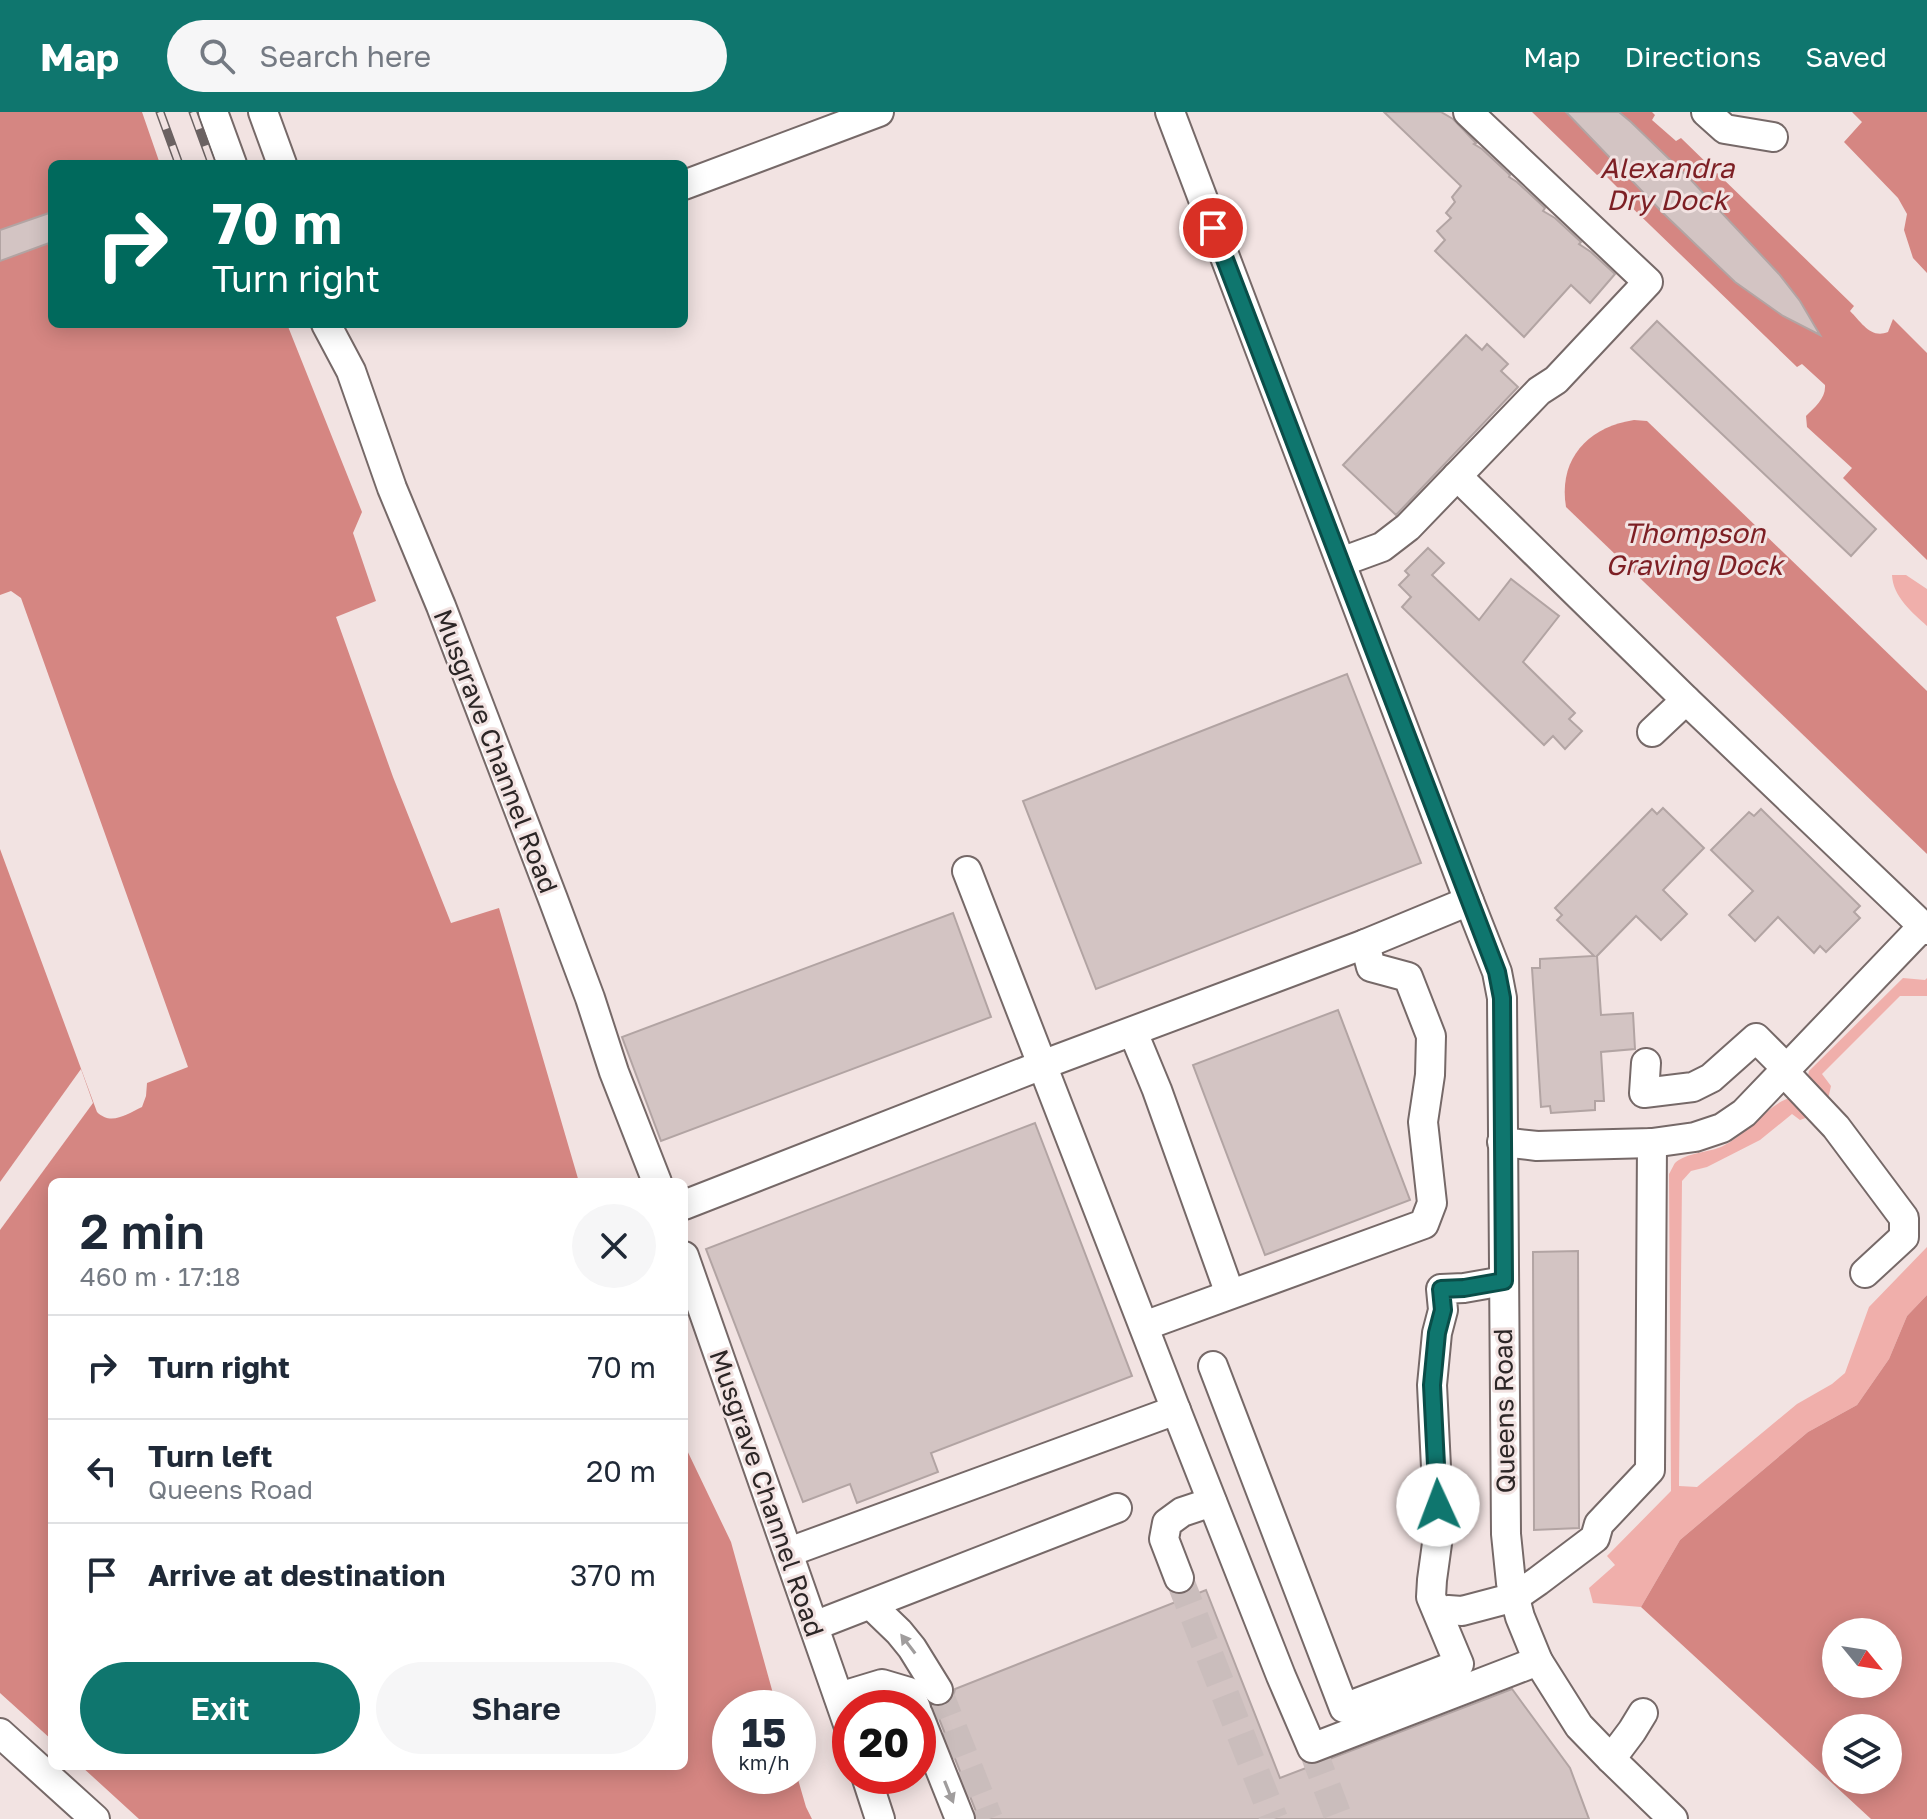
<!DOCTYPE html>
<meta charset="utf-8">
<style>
body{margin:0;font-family:"Golos Text",sans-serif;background:#f6f6f7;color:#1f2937;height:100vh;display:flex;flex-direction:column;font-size:30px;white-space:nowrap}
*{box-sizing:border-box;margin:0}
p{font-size:26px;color:#747a83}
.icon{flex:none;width:44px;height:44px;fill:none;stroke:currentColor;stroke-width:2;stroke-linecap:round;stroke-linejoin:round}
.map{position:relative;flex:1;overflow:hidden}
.drawer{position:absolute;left:48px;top:1066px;width:640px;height:592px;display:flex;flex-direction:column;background:#fff;border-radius:12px;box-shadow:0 4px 20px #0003}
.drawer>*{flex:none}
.hud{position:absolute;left:48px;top:48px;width:640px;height:168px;border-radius:12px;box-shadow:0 4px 20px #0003;background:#00695c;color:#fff;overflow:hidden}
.needle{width:52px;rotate:120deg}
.controls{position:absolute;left:1822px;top:1506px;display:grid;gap:16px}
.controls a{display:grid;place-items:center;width:80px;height:80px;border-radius:50%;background:#fff;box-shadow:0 4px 20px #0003;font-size:40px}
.speed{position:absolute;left:712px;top:1578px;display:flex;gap:16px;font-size:40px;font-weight:700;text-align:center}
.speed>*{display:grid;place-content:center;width:104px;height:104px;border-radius:50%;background:#fff;box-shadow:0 4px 20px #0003;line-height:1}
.speed small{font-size:20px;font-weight:400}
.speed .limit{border:12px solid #d22;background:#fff;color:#111}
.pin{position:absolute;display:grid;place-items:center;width:68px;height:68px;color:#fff;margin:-34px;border:4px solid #fff;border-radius:50%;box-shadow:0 2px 8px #0007}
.me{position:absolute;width:88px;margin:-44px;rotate:358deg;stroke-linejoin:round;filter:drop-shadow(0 0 6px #0008)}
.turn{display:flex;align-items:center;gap:28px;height:168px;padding:0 32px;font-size:36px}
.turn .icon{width:104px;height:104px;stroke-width:2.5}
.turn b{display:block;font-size:56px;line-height:68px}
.round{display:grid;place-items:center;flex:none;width:84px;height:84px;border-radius:42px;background:#f6f6f7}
.headline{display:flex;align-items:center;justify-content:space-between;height:136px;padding:0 32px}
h1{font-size:48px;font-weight:600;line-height:60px}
.cta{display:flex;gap:16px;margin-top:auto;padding:16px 32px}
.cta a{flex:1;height:92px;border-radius:48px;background:#0f766e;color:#fff;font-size:32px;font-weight:600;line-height:92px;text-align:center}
.cta a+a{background:#f6f6f7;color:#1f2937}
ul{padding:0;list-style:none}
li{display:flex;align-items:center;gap:24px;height:104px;padding:0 32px;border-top:2px solid #e0e1e3}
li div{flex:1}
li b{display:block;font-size:30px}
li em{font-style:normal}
header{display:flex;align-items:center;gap:48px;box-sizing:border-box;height:112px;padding:0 40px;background:#0f766e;color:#fff}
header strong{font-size:38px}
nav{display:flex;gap:44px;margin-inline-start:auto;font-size:28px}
.search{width:560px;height:72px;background:#f6f6f7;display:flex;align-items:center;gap:20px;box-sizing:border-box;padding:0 28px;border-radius:44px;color:#747a83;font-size:30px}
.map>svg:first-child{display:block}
</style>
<header>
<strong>Map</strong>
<div class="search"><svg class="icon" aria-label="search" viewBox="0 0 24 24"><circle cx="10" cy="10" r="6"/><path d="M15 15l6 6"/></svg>Search here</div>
<nav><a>Map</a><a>Directions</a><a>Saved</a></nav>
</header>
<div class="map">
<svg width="1927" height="1707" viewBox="0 0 1927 1707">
<rect width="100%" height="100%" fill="#f2e3e2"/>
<g fill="#f0afab">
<path d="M1892 463H1906L1927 477V514C1912 500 1893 485 1892 463Z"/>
<polygon points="1903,866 1925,868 1927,866 1927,884 1900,884 1822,962 1831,974 1828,987 1807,968 1809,959"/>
<path d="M1790 986 1811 1004 1800 1008 1792 1002 1760 1028 1707 1055 1691 1059 1682 1069 1679 1374 1697 1375 1797 1292 1832 1272 1845 1261 1869 1195 1927 1135V1183L1907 1204 1889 1247 1857 1293 1808 1320 1680 1428 1641 1495 1593 1491 1589 1476 1615 1453 1607 1444 1671 1379 1669 1062C1670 1061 1674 1052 1675 1051 1687 1040 1709 1041 1723 1034 1743 1025 1773 989 1790 986Z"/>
</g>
<g fill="#d58682" fill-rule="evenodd">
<path d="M0 0H142L160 52H52V212H287L362 400 353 421 376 489 336 505 393 665 451 811 499 796 579 1070H52V1628L0 1581V737L97 1000C111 1014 127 1002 142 995L146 984 147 971 188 955 21 486 11 479 0 483Z"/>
<path d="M1532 0H1652L1655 3 1652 8 1676 29 1681 26 1854 194 1850 199C1862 211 1871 227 1888 220L1893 207 1927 241V448L1843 366 1852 356 1807 315 1806 304C1815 295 1826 286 1825 273L1802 252 1797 255 1622 86 1624 82 1602 60 1597 63Z"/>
<polygon points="1852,0 1927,0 1927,161 1913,146 1904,118 1907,102 1898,86 1844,30 1862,10"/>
<path d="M1634 308 1647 309 1927 579V742L1566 395C1558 347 1588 315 1634 308Z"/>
<path d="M1927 1183V1707H1871L1641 1495 1680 1428 1808 1320 1857 1293 1889 1247 1907 1204ZM1888 1520V1572H1836V1520ZM1888 1616V1668H1836V1616Z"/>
<polygon points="684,1332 731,1430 777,1596 730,1596 730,1664 797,1664 806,1695 812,1707 139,1707 81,1654 684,1654"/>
</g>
<polygon fill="#f2e3e2" points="81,957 93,991 0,1118 0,1070"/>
<g fill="#d3c4c3" stroke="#b2a4a3" stroke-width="2">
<polygon points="1384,0 1441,0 1453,7 1476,31 1474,32 1482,37 1510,63 1509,65 1517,70 1545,96 1543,99 1555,106 1581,130 1579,132 1591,140 1615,162 1590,191 1571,173 1524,225 1435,139 1445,128 1437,119 1451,106 1446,101 1455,90 1452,85 1461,74"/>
<polygon points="1566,0 1619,0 1631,10 1692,69 1779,162 1800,189 1820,223 1783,204 1735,170 1664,102"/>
<polygon points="52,100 52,130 0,149 0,118"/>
<polygon points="1657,209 1876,417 1851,444 1631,236"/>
<polygon points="1466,223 1482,238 1487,232 1508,252 1501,259 1518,275 1396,403 1343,353"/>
<polygon points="1428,436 1444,451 1432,463 1479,508 1511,467 1559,504 1523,550 1575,601 1569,607 1582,619 1565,637 1553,624 1544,633 1402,495 1411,485 1399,473 1409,463 1405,459"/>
<polygon points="1347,562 1421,751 1096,877 1023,689"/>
<polygon points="1663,696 1704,736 1663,778 1687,802 1661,828 1636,804 1597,844 1601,903 1633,901 1635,937 1601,940 1604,989 1595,989 1595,998 1551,1001 1550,994 1541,995 1532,856 1540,856 1540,847 1594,844 1557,808 1562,803 1555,796 1652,697 1657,702"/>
<polygon points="1761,697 1860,794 1854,800 1860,806 1826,840 1820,834 1814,841 1778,805 1755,829 1729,803 1753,779 1711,738 1749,700 1754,704"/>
<polygon points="953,801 991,905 661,1029 622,925"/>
<polygon points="1338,898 1410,1088 1265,1143 1193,953"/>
<polygon points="1035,1011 1132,1264 931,1341 938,1360 857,1391 850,1372 803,1390 706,1137"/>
<polygon points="1578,1139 1579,1416 1534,1418 1533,1140"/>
<polygon points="1206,1478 1280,1666 1512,1577 1570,1656 1589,1707 979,1707 934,1594 939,1595 948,1592 953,1585 955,1577"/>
</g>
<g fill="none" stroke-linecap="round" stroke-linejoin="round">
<g stroke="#cabdbc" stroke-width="28" stroke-dasharray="28 14" stroke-linecap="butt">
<polyline points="1179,1466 1274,1707"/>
<polyline points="938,1578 989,1707"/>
<polyline points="1312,1636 1339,1707"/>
</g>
<defs>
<g id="minor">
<polyline points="213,0 232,52"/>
<polyline points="263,0 282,52"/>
<polyline points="1170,0 1469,789 1497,860 1502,886 1506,1422 1511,1471 1520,1505 1538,1549 1579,1614 1611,1647 1673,1707"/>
<polyline points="1706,0 1725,17 1773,25"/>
<polyline points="684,73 879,0"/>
<polyline points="326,212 351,259 392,376 441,494 553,787 590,886 614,960 657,1070"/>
<polyline points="1457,364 1686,588 1927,818"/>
<polyline points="1341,450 1382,435 1408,415 1539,279 1556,268 1648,170 1468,0"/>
<polyline points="1652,620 1686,588"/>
<polyline points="967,759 1176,1298 1281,1564 1312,1636 1538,1549"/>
<polyline points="1133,920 1157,978 1230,1182"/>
<polyline points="1646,951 1644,981 1693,975 1711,966 1756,926 1787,957"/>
<polyline points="1784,960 1836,1015 1904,1106 1904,1125 1865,1161"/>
<polyline points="1502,1030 1537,1034 1652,1031 1695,1025 1722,1016 1744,1001 1923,814"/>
<polyline points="684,1093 1042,953 1365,832 1469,789"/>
<polyline points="684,1144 850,1618"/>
<polyline points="1144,1214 1424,1112 1432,1091 1423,1010 1430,963 1431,924 1408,865 1371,855 1365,832"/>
<polyline points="1213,1254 1344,1596 1459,1552 1431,1485 1432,1468 1439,1417 1432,1273 1437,1221 1443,1198 1441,1177 1464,1176 1504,1169"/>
<polyline points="789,1440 1176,1298"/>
<polyline points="1179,1466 1164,1427 1167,1411 1182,1400 1212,1390"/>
<polyline points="871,1493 899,1520 912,1536 938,1578"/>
<polyline points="1448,1498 1462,1499 1515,1485 1538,1469 1595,1426 1599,1412 1650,1358 1652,1031"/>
<polyline points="814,1514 1117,1396"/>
<polyline points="839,1585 882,1572 909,1580 916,1596"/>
<polyline points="918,1602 960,1707"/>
<polyline points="0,1621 95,1707"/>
<polyline points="1611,1647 1632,1619 1643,1601"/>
<polyline points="866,1664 880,1707"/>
</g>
</defs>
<use href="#minor" stroke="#766968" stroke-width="32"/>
<use href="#minor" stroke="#fff" stroke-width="28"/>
<defs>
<g id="rail">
<polyline points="160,0 179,52"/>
<polyline points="193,0 212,52"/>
</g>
</defs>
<use href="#rail" stroke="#6b6262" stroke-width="9"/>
<use href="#rail" stroke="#f2e3e2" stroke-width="6" stroke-dasharray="18" stroke-linecap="butt"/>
</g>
<defs><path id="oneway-solid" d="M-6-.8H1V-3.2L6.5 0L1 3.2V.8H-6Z" transform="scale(2)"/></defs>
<g fill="#a09d9d">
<use href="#oneway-solid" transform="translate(908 1532) rotate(-127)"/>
<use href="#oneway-solid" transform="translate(949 1680) rotate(68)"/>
</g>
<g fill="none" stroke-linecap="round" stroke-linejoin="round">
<defs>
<polyline id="route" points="1213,116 1497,860 1502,886 1504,1169 1464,1176 1441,1177 1443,1198 1437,1221 1432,1273 1438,1393"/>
</defs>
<use href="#route" stroke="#0a4d48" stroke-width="20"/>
<use href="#route" stroke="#0f766e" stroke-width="14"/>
</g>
<g text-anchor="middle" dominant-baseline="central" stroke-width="6" stroke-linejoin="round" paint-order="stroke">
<g font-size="26" fill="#2c2626" stroke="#f2e3e2">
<text transform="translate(496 639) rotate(69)">Musgrave Channel Road</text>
<text transform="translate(1504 1299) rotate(-91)">Queens Road</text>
<text transform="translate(767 1381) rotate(71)">Musgrave Channel Road</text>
</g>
<g font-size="28" font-style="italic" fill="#7d1f24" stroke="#f2e3e2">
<text x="1667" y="55">Alexandra<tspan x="1667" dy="32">Dry Dock</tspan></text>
<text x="1694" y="420">Thompson<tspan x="1694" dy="32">Graving Dock</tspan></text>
</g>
</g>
</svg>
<div class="controls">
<a><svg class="needle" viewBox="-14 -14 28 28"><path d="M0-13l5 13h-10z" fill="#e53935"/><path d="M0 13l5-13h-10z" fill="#747a83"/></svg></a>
<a><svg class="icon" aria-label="layers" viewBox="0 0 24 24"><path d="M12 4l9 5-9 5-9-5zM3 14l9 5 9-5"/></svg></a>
</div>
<div class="speed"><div>15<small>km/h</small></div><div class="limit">20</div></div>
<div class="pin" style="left:1213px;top:116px;background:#d93025"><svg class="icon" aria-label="arrive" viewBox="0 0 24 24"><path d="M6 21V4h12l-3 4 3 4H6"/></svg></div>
<svg class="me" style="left:1438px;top:1393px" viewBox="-20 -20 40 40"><circle r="19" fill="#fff"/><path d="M0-13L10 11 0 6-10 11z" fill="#0f766e"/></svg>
<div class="hud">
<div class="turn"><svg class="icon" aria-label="right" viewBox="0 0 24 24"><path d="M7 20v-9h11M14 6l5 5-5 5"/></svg><div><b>70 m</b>Turn right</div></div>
</div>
<section class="drawer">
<div class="headline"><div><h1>2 min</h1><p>460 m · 17:18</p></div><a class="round"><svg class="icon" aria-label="close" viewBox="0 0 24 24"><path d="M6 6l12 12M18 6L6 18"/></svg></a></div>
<ul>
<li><svg class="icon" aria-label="right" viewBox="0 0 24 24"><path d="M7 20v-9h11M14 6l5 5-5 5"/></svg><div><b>Turn right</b></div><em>70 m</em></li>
<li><svg class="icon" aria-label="left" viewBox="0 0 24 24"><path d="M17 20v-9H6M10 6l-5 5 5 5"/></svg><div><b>Turn left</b><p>Queens Road</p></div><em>20 m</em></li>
<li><svg class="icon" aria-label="arrive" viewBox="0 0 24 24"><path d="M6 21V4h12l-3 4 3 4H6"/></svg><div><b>Arrive at destination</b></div><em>370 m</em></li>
</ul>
<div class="cta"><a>Exit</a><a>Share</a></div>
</section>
</div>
